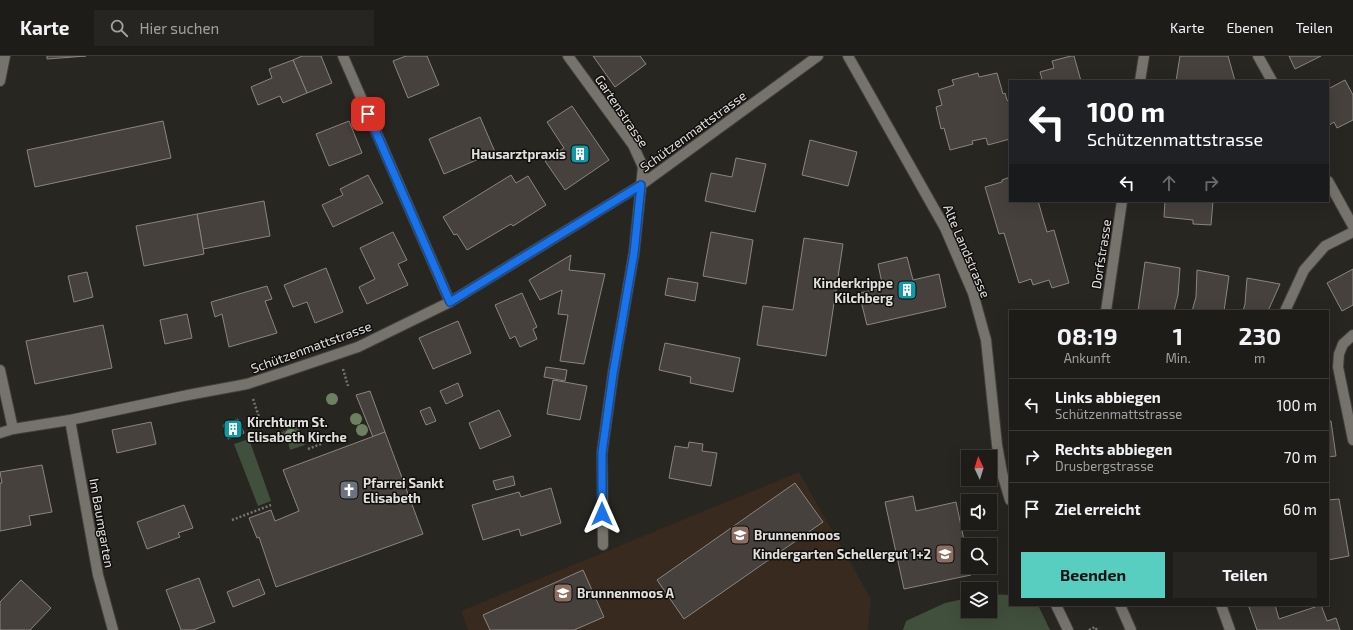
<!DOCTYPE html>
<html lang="de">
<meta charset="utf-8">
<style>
body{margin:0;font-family:"Exo 2",sans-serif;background:#262522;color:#f1f3f6;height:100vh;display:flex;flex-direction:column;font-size:15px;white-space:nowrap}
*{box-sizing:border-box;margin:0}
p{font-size:13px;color:#a1a1a2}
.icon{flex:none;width:22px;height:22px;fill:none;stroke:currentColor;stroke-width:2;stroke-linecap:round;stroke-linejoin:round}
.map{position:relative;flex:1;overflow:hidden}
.sheet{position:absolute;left:1009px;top:254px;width:320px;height:296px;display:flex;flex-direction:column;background:#1e1c19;border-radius:0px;box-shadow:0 4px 16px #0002,0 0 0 1px #3c3a38}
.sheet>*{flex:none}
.top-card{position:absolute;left:1009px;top:24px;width:320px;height:122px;border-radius:0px;box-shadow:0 4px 16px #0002,0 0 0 1px #3c3a38;background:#202124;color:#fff;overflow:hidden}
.needle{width:26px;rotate:356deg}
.fabs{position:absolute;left:961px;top:394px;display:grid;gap:8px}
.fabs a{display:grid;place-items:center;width:36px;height:36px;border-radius:0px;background:#1e1c19;box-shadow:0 4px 16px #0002,0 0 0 1px #3c3a38;font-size:20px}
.pin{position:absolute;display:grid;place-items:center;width:34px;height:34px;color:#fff;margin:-17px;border-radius:8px;box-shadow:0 2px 6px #0006}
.me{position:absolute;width:44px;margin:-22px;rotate:0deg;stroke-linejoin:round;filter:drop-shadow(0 0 3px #0008)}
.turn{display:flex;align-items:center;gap:14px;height:84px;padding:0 12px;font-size:18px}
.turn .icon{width:52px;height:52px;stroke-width:2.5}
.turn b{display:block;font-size:28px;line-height:34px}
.lanes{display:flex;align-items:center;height:38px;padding:0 12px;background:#0003;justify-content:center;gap:20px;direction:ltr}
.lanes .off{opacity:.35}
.eta{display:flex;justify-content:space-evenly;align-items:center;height:68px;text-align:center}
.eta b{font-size:24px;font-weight:700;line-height:28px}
.action{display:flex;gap:8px;margin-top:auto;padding:8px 12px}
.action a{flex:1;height:46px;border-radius:0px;background:#58cec0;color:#111;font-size:16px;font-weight:700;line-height:46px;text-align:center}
.action a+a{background:#262522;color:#f1f3f6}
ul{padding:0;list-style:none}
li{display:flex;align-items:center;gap:12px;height:52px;padding:0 12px;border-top:1px solid #3c3a38}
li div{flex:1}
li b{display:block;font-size:15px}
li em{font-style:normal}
header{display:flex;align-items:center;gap:24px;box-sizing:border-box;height:56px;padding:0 20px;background:#1e1c19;border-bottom:1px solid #3c3a38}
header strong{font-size:19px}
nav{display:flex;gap:22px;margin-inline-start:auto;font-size:14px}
.search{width:280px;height:36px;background:#262522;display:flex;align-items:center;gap:10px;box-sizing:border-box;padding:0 14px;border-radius:0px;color:#a1a1a2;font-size:15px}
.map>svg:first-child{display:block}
</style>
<header>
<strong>Karte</strong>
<div class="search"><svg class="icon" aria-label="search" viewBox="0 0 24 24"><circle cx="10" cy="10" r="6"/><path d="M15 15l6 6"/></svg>Hier suchen</div>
<nav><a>Karte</a><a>Ebenen</a><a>Teilen</a></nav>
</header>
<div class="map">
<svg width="1353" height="574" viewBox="0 0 1353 574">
<rect width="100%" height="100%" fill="#282621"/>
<polygon fill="#382a1e" points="799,416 871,543 868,574 468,574 461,555"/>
<g fill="#41503c">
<polygon points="296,365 305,389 290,394 288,386 285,386 281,376 287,374 285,369"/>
<polygon points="249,383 271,445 258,450 234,388"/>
<polygon points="990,538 1010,539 1010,549 1038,549 1050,574 903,574 906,565 945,547 968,542 968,555 990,555"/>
</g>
<g fill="#46413d" stroke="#8b8580">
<polygon points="47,0 86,0 47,3"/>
<polygon points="302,0 321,0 332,27 307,37 293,4"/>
<polygon points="406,0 427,0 439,29 408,42 393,5"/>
<polygon points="593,0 640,0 646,8 615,31"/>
<polygon points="1071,0 1074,0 1081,25 1035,25 1042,23 1040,16 1054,12 1052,5"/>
<polygon points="1180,0 1228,0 1235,25 1176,25"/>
<polygon points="1289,0 1321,0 1295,13"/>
<polygon points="293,4 307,37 283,47 280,40 258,49 251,31 272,22 269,13"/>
<polygon points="978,17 979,21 997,17 1003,38 1005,37 1007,44 1010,47 1010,83 988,89 986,82 972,85 973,88 950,94 944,72 941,73 936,51 942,49 938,34 954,29 952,24"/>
<polygon points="1345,24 1353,39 1353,64 1337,72 1334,66 1328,70 1328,33"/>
<polygon points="572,50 609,104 565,134 545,105 564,92 547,66"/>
<polygon points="480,61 495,96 444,118 429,83"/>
<polygon points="163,65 171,102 35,131 27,94"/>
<polygon points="349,65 362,97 329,110 316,78"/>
<polygon points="810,84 857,96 848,130 802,119"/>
<polygon points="736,102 766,108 755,156 705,145 711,117 732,121"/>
<polygon points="368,119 383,147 333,171 322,149 343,139 340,133"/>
<polygon points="511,119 516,127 528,120 546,149 513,170 511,168 467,194 457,178 454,179 443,161"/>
<polygon points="1010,121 1010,145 1038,145 1047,176 1054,174 1069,227 1052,232 1049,224 1033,229 1031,223 1019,227 1004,177 999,178 985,131 1002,126 1002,124"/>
<polygon points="264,145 270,180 203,193 197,158"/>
<polygon points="1165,145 1213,145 1211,169 1193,168 1193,164 1164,161"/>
<polygon points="197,158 204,198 144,210 136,170"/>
<polygon points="393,176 407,204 398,208 408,229 367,248 359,231 375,223 360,192"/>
<polygon points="711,176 753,184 746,228 703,220"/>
<polygon points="804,182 843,188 826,300 757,289 763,250 793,254"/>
<polygon points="571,199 569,214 605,218 584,308 560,305 568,259 558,258 562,234 540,244 529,224"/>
<polygon points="907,201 913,224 939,218 946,251 867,269 859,237 883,232 878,208"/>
<polygon points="1145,206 1180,212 1178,239 1174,255 1138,255"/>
<polygon points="326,212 343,256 315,267 307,246 293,251 284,229"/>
<polygon points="1353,213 1353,249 1342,255 1327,227"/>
<polygon points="1197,214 1229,220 1224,255 1192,255 1196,241"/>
<polygon points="87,216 93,241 74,246 68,220"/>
<polygon points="668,222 698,227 695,245 665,239"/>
<polygon points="1247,222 1280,228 1268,255 1243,255 1245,248"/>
<polygon points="267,230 272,243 265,245 277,277 229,291 222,258 215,261 211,246"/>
<polygon points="522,237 537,271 533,273 537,283 520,291 515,280 510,283 495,249"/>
<polygon points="187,258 192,282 165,288 160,264"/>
<polygon points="458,265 471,297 433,313 419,282"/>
<polygon points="103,269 112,312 35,328 26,285"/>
<polygon points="665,287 740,302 733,336 690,327 691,321 659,314"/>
<polygon points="546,311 567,314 565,325 544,321"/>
<polygon points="553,324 587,330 580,364 547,358"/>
<polygon points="458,327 463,340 446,348 440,335"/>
<polygon points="370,335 385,376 373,381 356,339"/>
<polygon points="430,351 436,365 426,369 420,355"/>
<polygon points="499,354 511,380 480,393 469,367"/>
<polygon points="238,363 244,377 228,383 223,369"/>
<polygon points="1328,365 1331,365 1336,400 1328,401"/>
<polygon points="151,366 156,388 117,397 112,374"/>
<polygon points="385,376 423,478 276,531 259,481 257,482 249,462 271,454 275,465 299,455 283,414"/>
<polygon points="689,386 703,388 702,395 717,397 711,430 669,422 675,390 688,392"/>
<polygon points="42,409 52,456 29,460 31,469 0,475 0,427 2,427 0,416"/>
<polygon points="513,420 515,429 496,434 493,425"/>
<polygon points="795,427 823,466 684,563 657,524"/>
<polygon points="551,432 561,467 521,480 519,473 483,484 472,449 519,436 521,441"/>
<polygon points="913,440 916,455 956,446 968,503 968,511 970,511 971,519 904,533 885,446"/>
<polygon points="1339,443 1349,500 1328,504 1328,444"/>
<polygon points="184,449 193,472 178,477 180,481 147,493 137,466"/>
<polygon points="583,514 604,561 574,574 490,574 483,559"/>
<polygon points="199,522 215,566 193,574 181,574 166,534"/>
<polygon points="259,523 265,538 233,551 227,536"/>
<polygon points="21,524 51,552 30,574 0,574 0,546"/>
<polygon points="1256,549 1275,549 1279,563 1321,549 1327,565 1336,562 1340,574 1257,574 1249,551"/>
</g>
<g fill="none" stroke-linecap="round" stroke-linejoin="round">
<defs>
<g id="lane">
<polyline points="1285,255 1304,214 1325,190 1353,176"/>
<polyline points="1353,279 1343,288 1339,298 1338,311 1353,384"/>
</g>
<g id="street">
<polyline points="343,0 450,246"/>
<polyline points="568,0 633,89 643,111 634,197 613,318 602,397 603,489"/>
<polyline points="1258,0 1272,25"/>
<polyline points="0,25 5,0"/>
<polyline points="1328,125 1353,170"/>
<polyline points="0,314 13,373"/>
<polyline points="70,364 98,519 113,574"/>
<polyline points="0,377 13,373 70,364 188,339 247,328 287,315 358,291 450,246 641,129 818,0"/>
<polyline points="1221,549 1230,574"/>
</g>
<g id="secondary">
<polyline points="848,0 945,172 973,237 986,284 997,389 1002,417 1010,444"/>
<polyline points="1140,25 1144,0"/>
<polyline points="1106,255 1122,145"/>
<polyline points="1056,549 1068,574"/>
<polyline points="1120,549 1131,574"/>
</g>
</defs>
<use href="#lane" stroke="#43413d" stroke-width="12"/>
<use href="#street" stroke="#43413d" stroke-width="12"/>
<use href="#secondary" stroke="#43413d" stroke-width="12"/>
<g stroke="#777571" stroke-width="2.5" stroke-dasharray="2 2" stroke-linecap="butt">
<polyline points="343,313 348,330"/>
<polyline points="253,343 259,361"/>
<polyline points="308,393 321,388"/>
<polyline points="232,464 271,449"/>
<polyline points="1089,574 1095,571 1097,574"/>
</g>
<use href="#lane" stroke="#76736d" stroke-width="10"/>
<use href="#street" stroke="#76736d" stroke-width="10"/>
<use href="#secondary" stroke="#76736d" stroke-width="10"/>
</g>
<g fill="#6d8162">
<circle cx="332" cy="343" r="6"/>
<circle cx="356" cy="363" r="6"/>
<circle cx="362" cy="374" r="6"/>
<circle cx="291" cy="379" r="6"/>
</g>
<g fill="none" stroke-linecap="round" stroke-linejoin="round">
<defs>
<polyline id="route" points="368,58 450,246 641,129 634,197 613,318 602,397 602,458"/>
</defs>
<use href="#route" stroke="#114b97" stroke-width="10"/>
<use href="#route" stroke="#1a73e8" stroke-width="7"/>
</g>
<defs>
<symbol id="building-square" viewBox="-11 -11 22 22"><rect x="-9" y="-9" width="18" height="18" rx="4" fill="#0f9aa8" stroke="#100f0d"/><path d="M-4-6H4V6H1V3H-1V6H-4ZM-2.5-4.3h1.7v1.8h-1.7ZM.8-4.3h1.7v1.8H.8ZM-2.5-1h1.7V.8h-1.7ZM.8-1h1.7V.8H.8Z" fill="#fff"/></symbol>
<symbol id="church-square" viewBox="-11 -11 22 22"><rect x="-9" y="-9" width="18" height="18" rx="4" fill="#6b7280" stroke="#100f0d"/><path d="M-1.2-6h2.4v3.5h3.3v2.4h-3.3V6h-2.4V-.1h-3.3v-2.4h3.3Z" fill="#fff"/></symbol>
<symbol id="school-square" viewBox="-11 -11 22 22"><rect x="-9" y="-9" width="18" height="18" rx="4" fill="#8d6e63" stroke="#100f0d"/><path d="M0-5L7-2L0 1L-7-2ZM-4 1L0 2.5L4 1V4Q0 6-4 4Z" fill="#fff"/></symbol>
</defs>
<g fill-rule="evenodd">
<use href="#building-square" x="569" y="87" width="22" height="22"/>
<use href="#building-square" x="896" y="223" width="22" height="22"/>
<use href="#building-square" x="222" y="362" width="22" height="22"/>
<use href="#church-square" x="338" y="423" width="22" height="22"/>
<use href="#school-square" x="729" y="468" width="22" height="22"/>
<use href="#school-square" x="934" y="487" width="22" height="22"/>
<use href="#school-square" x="552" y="526" width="22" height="22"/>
</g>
<g text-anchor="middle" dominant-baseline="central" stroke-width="3" stroke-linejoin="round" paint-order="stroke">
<g font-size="13" fill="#e2e0dd" stroke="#100f0d">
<text transform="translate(622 55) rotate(56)">Gartenstrasse</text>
<text transform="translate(693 75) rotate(-36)">Schützenmattstrasse</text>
<text transform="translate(967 195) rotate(67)">Alte Landstrasse</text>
<text transform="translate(1101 198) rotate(-81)">Dorfstrasse</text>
<text transform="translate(311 291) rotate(-20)">Schützenmattstrasse</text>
<text transform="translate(102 467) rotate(80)">Im Baumgarten</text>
</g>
<g font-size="13" font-weight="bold" fill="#e2e0dd" stroke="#100f0d" text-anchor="start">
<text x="566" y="98" text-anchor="end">Hausarztpraxis</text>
<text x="893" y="227" text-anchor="end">Kinderkrippe<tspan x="893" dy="15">Kilchberg</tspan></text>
<text x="247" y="366">Kirchturm St.<tspan x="247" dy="15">Elisabeth Kirche</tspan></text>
<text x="363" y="427">Pfarrei Sankt<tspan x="363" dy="15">Elisabeth</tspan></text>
<text x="754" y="479">Brunnenmoos</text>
<text x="931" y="498" text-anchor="end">Kindergarten Schellergut 1+2</text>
<text x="577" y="537">Brunnenmoos A</text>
</g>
</g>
</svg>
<div class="fabs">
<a><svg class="needle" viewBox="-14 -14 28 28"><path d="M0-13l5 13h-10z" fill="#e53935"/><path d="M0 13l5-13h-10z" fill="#a1a1a2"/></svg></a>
<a><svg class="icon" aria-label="sound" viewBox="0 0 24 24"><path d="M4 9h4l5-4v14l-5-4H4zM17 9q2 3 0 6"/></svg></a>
<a><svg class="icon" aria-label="search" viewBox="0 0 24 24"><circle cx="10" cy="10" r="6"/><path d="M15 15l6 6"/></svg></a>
<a><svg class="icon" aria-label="layers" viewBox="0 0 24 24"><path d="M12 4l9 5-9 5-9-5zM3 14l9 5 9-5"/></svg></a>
</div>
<div class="pin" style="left:368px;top:58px;background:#d93025"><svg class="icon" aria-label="arrive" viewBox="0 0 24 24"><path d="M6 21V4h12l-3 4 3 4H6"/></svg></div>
<svg class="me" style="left:602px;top:458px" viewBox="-20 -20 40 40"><path d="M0-17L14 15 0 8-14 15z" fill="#1a73e8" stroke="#fff" stroke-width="4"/></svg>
<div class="top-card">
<div class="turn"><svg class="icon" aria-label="left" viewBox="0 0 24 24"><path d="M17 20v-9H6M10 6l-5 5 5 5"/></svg><div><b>100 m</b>Schützenmattstrasse</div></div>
<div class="lanes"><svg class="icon" aria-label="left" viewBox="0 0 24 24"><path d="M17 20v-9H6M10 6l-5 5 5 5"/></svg><svg class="icon off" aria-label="ahead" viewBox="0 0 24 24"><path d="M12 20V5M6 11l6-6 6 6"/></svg><svg class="icon off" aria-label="right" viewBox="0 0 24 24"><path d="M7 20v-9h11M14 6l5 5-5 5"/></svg></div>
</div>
<section class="sheet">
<div class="eta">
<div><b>08:19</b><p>Ankunft</p></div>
<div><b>1</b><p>Min.</p></div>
<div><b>230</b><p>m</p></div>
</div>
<ul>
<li><svg class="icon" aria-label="left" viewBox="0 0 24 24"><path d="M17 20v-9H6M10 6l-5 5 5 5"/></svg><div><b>Links abbiegen</b><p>Schützenmattstrasse</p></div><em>100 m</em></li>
<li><svg class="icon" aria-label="right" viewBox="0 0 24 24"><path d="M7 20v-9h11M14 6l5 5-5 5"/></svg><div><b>Rechts abbiegen</b><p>Drusbergstrasse</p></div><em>70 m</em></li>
<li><svg class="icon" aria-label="arrive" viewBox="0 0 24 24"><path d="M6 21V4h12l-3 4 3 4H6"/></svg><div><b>Ziel erreicht</b></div><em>60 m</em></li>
</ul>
<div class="action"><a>Beenden</a><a>Teilen</a></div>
</section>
</div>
